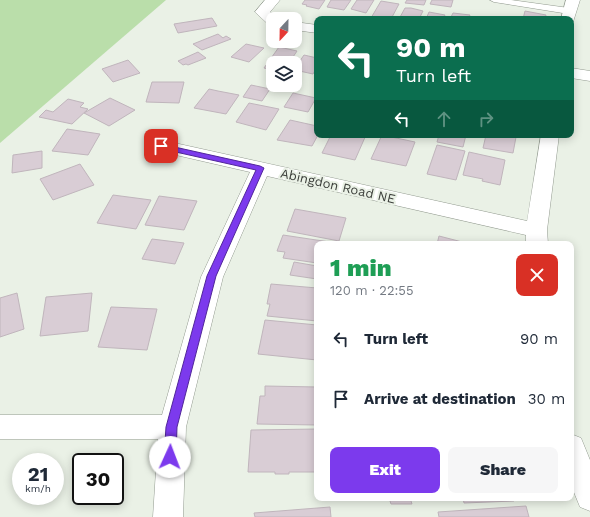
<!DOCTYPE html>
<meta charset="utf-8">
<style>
body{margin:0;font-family:"Work Sans",sans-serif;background:#f6f6f7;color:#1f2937;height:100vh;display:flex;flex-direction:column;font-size:15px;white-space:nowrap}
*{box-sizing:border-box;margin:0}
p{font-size:13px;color:#747a83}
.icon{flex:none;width:22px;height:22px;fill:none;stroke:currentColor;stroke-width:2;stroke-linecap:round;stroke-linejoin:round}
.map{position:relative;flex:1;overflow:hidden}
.panel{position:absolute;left:314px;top:241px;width:260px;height:260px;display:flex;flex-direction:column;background:#fff;border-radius:8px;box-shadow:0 2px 10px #0003}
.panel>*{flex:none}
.banner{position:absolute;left:314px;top:16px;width:260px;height:122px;border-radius:8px;box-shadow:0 2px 10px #0003;background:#0b6e4f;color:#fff;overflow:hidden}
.needle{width:26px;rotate:202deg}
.buttons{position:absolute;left:266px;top:12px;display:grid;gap:8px}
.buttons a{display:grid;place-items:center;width:36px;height:36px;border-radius:8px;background:#fff;box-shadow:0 2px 10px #0003;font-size:20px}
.speed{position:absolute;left:12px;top:453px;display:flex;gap:8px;font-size:20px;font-weight:700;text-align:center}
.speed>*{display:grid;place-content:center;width:52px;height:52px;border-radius:50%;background:#fff;box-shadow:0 2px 10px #0003;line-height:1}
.speed small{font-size:10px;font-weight:400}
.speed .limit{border:2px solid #111;border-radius:6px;background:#fff;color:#111}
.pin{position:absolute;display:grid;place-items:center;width:34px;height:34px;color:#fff;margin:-17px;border-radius:8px;box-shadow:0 2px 6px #0006}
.me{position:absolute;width:44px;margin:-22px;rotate:2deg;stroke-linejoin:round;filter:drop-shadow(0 0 3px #0008)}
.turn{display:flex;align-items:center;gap:14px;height:84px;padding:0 16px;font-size:18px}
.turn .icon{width:52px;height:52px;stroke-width:2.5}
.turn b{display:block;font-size:28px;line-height:34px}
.lanes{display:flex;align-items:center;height:38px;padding:0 16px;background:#0003;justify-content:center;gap:20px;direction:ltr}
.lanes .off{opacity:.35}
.round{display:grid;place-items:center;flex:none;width:42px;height:42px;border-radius:8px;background:#f6f6f7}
.summary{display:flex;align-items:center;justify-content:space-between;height:68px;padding:0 16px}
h1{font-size:24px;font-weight:800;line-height:30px;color:#1e9e55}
.cta{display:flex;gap:8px;margin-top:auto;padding:8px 16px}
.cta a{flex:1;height:46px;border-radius:8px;background:#7c3aed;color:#fff;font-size:16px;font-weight:800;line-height:46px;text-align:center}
.cta a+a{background:#f6f6f7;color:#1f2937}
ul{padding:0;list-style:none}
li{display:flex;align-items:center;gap:12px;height:60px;padding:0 16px}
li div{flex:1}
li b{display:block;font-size:15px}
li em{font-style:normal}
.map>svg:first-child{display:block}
</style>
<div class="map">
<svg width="590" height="517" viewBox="0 0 590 517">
<rect width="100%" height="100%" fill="#eaf1e6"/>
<polygon fill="#badeaa" points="0,0 166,0 0,143"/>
<g fill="#d9cdd5" stroke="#c0b5bc">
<polygon points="305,0 325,0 319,9 306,6 307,5 302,4"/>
<polygon points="331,0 351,0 344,10 327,7"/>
<polygon points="357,0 374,0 366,13 351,9"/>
<polygon points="407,0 426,0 424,5 405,3"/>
<polygon points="432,0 453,0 451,7 430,4"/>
<polygon points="381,1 399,4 391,19 371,18"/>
<polygon points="405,8 411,8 423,11 419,19 399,19"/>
<polygon points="525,11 546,15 545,19 523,19"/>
<polygon points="429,12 445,15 443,19 426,19"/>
<polygon points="453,13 470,15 468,19 450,19"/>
<polygon points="212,18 217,26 178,33 174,24"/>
<polygon points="218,34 223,38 226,36 231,39 202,50 193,44"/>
<polygon points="246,44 264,48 249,62 231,57"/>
<polygon points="279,47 297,51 289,63 273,63 273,70 264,68"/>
<polygon points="198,52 206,58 188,65 186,64 183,65 178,61"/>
<polygon points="304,55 317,58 317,67 313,74 295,70 295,68"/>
<polygon points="128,60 140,73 113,82 102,69"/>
<polygon points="152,82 184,82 179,103 146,102"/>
<polygon points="251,85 270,89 262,101 243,97"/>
<polygon points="209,89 218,91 239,95 226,114 194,108"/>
<polygon points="293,93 316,98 308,112 284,107"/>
<polygon points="110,98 135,110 109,126 84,113"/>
<polygon points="68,99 84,103 80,107 88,109 72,124 39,117 46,110 53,112"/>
<polygon points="249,103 279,109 266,130 236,122"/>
<polygon points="290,120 317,126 318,135 312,146 277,140"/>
<polygon points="67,129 100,134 88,155 52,151"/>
<polygon points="331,135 366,135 355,160 322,153"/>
<polygon points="382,135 415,142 406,166 371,159"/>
<polygon points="439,135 466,135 463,147 437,142"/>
<polygon points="486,135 507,135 516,137 513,153 483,148"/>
<polygon points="437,145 465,151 456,180 427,174"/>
<polygon points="42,151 42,168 12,173 13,155"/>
<polygon points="469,152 505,160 500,185 482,181 483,179 463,175"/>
<polygon points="80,164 94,185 53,200 40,179"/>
<polygon points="113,195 151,200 136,229 97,223"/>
<polygon points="159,196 197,201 184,230 145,225"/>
<polygon points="295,209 346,218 339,241 287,231"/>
<polygon points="283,235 343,244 317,244 317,263 283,258 285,252 277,251"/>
<polygon points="439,236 470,244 437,244"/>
<polygon points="152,239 184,243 175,264 142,259"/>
<polygon points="294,262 317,266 317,279 290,275"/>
<polygon points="271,284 317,288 317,321 267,316 270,304 267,304"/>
<polygon points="17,293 24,329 0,337 0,298"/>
<polygon points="92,293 88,331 40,336 46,297"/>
<polygon points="111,307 157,309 147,350 98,347"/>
<polygon points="265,320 317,325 317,360 258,354"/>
<polygon points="265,386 317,387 317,425 257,424 260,396 265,396"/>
<polygon points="317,429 317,472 289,472 289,474 275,474 275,472 248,472 251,430"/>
<polygon points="389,498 410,498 412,504 391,504"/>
<polygon points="463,498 514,498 514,501 464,503"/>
<polygon points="526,506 529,517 439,517 438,512"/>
<polygon points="330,507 331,517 255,517 254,513"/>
</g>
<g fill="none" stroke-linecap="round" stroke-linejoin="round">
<defs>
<polygon id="lane" points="490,0 511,0 569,8 573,11 569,14 494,2"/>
<g id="street">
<polygon points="265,0 280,0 270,12 279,19 273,19 273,25 268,24 255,12"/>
<polygon points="566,0 580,0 573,22 571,23 571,19 561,19"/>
<polygon points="295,22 317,25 317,33 295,30"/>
<polygon points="571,68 590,71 590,81 571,78"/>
<polygon points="541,135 559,135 547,230 548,244 526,244 526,235 267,176 223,277 186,427 183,517 153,517 158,439 0,439 0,415 162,415 201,277 250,172 154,150 152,146 154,142 161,140 527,221"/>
<polygon points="571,434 581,438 590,460 590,511 580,507 571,485"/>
</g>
</defs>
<use href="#lane" stroke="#939b90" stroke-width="1"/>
<use href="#street" stroke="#939b90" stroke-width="1"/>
<use href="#lane" fill="#fff" fill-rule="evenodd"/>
<use href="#street" fill="#fff" fill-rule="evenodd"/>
</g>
<polygon fill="#7c3aed" stroke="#51269a" points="161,144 260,166 264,168 216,276 177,427 176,457 174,461 170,462 166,461 164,457 166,427 207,276 256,170 158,148 158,145"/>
<g text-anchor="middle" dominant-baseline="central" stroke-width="4" stroke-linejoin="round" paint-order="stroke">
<g font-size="13" fill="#3a3d39" stroke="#eaf1e6">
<text transform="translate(338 186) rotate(13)">Abingdon Road NE</text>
</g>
</g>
</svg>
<div class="buttons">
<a><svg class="needle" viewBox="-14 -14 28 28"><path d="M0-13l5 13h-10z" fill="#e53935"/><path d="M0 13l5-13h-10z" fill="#747a83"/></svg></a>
<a><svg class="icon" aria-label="layers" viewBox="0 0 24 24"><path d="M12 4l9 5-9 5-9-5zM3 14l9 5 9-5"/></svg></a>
</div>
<div class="speed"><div>21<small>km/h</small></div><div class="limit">30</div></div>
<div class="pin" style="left:161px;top:146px;background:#d93025"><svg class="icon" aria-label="arrive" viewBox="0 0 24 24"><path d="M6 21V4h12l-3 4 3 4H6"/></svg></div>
<svg class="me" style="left:170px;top:457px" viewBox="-20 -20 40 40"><circle r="19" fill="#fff"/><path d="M0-13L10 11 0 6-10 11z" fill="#7c3aed"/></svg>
<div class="banner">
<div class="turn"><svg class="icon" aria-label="left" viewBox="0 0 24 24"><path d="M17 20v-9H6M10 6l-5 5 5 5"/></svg><div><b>90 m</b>Turn left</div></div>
<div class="lanes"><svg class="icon" aria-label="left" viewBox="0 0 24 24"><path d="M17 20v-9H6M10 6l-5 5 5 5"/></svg><svg class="icon off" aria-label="ahead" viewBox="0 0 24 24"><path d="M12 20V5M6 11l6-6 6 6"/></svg><svg class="icon off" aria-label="right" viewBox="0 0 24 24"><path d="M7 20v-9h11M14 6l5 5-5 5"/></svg></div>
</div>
<section class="panel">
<div class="summary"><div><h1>1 min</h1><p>120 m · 22:55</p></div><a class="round" style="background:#d93025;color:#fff"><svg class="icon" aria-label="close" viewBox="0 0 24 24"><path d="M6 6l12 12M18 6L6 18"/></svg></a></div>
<ul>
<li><svg class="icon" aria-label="left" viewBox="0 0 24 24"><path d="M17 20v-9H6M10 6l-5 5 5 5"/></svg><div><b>Turn left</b></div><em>90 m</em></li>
<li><svg class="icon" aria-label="arrive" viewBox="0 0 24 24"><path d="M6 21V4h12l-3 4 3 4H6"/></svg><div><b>Arrive at destination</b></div><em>30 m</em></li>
</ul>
<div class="cta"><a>Exit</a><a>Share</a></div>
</section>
</div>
